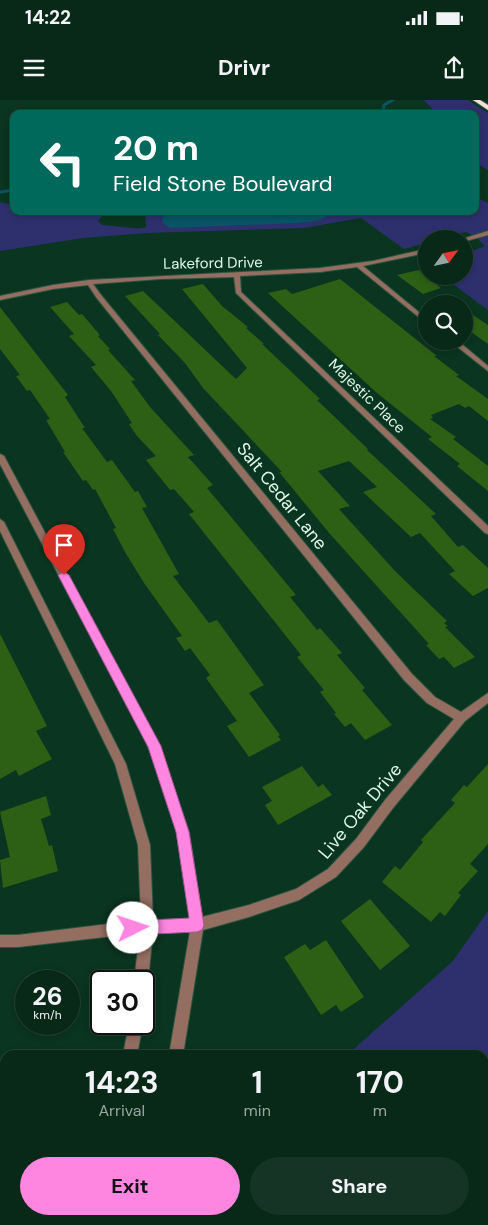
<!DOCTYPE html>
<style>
body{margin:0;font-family:"DM Sans",sans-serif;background:#163425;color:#f1f3f6;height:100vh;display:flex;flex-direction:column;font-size:19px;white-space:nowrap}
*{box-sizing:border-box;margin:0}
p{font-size:16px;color:#98a6a2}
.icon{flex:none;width:28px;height:28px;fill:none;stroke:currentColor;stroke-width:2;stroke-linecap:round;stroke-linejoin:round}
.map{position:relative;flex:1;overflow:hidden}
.side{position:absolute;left:0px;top:950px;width:489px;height:175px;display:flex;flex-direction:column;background:#082818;border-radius:15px 15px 0 0;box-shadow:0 2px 8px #0003,0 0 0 1px #294437}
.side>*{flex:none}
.guide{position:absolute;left:10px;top:10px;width:469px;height:105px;border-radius:10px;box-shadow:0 2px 8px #0003,0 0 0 1px #294437;background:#00695c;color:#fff;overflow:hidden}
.needle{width:32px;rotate:57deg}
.fabs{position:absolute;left:418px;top:130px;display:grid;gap:10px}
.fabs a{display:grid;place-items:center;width:55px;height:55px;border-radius:50%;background:#082818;box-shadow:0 2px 8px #0003,0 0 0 1px #294437;font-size:25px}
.speed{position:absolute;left:15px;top:870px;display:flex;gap:10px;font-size:25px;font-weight:700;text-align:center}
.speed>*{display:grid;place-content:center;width:65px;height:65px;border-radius:50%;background:#082818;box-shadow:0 2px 8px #0003,0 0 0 1px #294437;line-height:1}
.speed small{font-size:12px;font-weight:400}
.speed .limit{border:2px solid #111;border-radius:8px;background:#fff;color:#111}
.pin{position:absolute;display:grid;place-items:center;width:42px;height:42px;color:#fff;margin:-51px -21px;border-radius:50% 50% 50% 0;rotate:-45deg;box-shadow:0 0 5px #0007}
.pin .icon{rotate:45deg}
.me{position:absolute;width:55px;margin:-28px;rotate:86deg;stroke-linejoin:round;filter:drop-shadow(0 0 4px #0008)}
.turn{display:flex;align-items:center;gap:18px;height:105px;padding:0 20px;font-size:22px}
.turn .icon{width:65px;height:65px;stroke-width:2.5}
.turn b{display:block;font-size:35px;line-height:42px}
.eta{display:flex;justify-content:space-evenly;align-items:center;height:85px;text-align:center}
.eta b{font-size:30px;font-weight:700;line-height:35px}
.button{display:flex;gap:10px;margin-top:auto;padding:10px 20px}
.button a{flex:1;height:58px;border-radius:30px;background:#fe85e0;color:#111;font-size:20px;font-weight:700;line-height:58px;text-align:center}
.button a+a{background:#163425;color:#f1f3f6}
.status{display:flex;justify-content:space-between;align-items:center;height:35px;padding:0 25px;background:#082818;direction:ltr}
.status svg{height:14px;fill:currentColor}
header{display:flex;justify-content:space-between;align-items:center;height:65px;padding:0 20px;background:#082818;font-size:22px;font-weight:700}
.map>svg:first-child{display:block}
</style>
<div class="status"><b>14:22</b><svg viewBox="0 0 49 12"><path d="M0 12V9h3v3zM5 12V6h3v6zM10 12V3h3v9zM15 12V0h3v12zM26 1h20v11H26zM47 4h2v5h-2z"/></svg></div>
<header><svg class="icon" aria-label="menu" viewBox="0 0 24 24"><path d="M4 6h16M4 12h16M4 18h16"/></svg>Drivr<svg class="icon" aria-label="share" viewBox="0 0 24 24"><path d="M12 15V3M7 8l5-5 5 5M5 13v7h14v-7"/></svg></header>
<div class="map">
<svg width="488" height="1125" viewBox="0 0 488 1125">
<rect width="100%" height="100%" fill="#0a3520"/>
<g fill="#2d306d">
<polygon points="424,0 468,0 488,13 488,70 475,63 475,14 437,14"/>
<path d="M475 97 488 103V210L442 176H464V148L472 151 485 146 477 138 466 132 441 139H426V143L404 149 361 118 304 128 147 133 83 138 0 151V102L14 105V111H101L102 116 98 121 102 125C113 125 139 131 146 127L145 111H364L374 114 421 116 423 115 420 111H475Z"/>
<polygon points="488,811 488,1125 286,1125 287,1120 484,1120 484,955 347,955 453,861"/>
</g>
<polygon fill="#085566" points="165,111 328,111 328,116 316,121 297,123 170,128 162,122"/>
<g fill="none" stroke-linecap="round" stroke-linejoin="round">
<g stroke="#085566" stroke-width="3">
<polyline points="391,14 383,9 384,5 393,0"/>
<polyline points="0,92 14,90"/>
</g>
</g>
<g fill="#2d6014">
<polygon points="419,170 426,176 441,188 423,194 397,175"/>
<polygon points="340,179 437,256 434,256 459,275 456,276 488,299 488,321 469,306 465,308 459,304 431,315 433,318 430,319 456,337 453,339 488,366 488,391 457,366 460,364 428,339 432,337 377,293 268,193 286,189 292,194"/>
<polygon points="203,184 222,206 248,227 246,228 264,244 262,244 320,299 317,300 368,349 367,350 436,414 431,416 458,447 463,445 488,468 488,488 473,496 449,474 455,471 420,433 411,437 363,392 377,387 349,361 318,371 350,406 339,409 395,471 447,521 444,523 448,526 445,527 475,557 454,568 444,557 439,559 426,545 429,544 330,434 279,372 282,372 203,288 185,263 158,235 160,234 125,196 143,191 236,279 247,268 182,189"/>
<polygon points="67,202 79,215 82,214 100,235 98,236 110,249 108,250 135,280 131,281 150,307 194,355 188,357 213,385 207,388 296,495 290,497 317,530 320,528 342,553 337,555 365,588 362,590 392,625 365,640 351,623 345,627 334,614 336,613 320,592 324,590 297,557 301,555 189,414 194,412 174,389 170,390 146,360 156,356 137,336 129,324 132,323 111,291 91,267 96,265 69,236 74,234 50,207"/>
<polygon points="0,207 68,295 65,297 85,328 82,328 107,362 112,360 135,392 138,391 147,407 142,408 179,474 173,476 209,523 217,520 264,585 249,593 280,635 278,636 281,640 249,657 227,626 237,621 206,578 210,575 190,548 185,551 176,538 182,536 144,483 125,452 113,429 116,428 95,389 93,390 86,380 83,381 63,352 65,352 46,320 50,319 30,290 27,291 16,276 20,275 0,249"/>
<polygon points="464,209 488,225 488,244 464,227"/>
<polygon points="0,534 47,626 36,631 52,659 19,676 16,670 0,679"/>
<polygon points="488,664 488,744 470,764 478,771 458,793 461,795 445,816 440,812 431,822 382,782 395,766 400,770 423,742 421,740 455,703 451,700 464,685 467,687"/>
<polygon points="302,666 318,687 323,684 332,695 278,725 265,705 272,701 262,687"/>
<polygon points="46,696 51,715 41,719 49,746 52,745 58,771 3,788 0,760 10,757 0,712"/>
<polygon points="370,799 410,846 380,870 341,821"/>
<polygon points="326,840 364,897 341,912 336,905 321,915 284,857 305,844 310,850"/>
</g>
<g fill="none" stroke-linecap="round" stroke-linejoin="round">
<defs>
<g id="street">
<polygon points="488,131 488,135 466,141 464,142 464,139 462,139"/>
<polygon points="426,149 426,153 363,166 426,218 426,223 357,167 320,172 240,176 241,192 488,426 488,434 485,433 236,193 234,177 160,179 93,184 101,195 412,574 435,597 461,612 488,593 488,603 465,621 393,708 364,747 336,777 299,800 249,817 203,830 183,955 169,955 190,831 153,832 148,881 144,886 144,881 134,881 140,833 18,847 0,847 0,835 18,835 141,820 138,745 115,664 0,431 0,419 4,422 126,664 150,745 153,820 190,819 177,732 149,647 0,364 0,354 4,356 159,646 189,732 202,817 249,805 296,789 328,769 356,739 385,700 454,619 427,603 404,580 96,197 88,185 53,189 0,200 0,196 53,185 89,180 320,168 373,161"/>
<polygon points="450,241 458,241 488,266 488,271"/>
<polygon points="129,924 143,924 137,955 123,955"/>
<polygon points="79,1120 95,1120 93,1125 77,1125"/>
<polygon points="125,1120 141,1120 139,1125 123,1125"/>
</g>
<polygon id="highway" points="473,0 480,0 488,5 488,10"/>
</defs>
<use href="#street" stroke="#2c5440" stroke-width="2"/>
<use href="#highway" stroke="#2c5440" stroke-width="2"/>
<use href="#street" fill="#956e62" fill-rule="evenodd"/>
<use href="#highway" fill="#f4dfd9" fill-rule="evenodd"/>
</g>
<polygon fill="#fe85e0" stroke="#a55692" points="64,472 69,475 161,646 189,732 204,825 202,830 197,832 133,835 128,833 126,828 128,823 133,821 189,818 176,732 148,647 58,475"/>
<g text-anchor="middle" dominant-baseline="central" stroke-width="4" stroke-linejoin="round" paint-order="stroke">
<g font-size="15" fill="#ddf9e7" stroke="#0a3520">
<text transform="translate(213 163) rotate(-1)">Lakeford Drive</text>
<text transform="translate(367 296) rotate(44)">Majestic Place</text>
</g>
<g font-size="18" fill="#ddf9e7" stroke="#0a3520">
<text transform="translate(282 396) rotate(51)">Salt Cedar Lane</text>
<text transform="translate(360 711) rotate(-50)">Live Oak Drive</text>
</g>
</g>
</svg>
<div class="fabs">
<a><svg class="needle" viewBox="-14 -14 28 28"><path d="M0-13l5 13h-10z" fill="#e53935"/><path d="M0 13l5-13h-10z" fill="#98a6a2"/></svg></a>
<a><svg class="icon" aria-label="search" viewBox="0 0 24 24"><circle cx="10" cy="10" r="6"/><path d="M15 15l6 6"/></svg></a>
</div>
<div class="speed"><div>26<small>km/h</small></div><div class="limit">30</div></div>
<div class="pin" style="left:64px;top:475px;background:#d93025"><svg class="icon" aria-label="arrive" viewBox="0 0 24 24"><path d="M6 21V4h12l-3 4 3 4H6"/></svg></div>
<svg class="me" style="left:133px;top:828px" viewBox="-20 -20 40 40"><circle r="19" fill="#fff"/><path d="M0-13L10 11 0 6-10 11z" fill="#fe85e0"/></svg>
<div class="guide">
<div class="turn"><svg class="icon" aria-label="left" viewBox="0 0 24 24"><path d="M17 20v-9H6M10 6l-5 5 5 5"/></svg><div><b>20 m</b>Field Stone Boulevard</div></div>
</div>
<section class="side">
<div class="eta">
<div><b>14:23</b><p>Arrival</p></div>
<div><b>1</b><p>min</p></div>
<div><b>170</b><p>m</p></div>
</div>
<div class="button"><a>Exit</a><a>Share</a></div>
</section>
</div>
